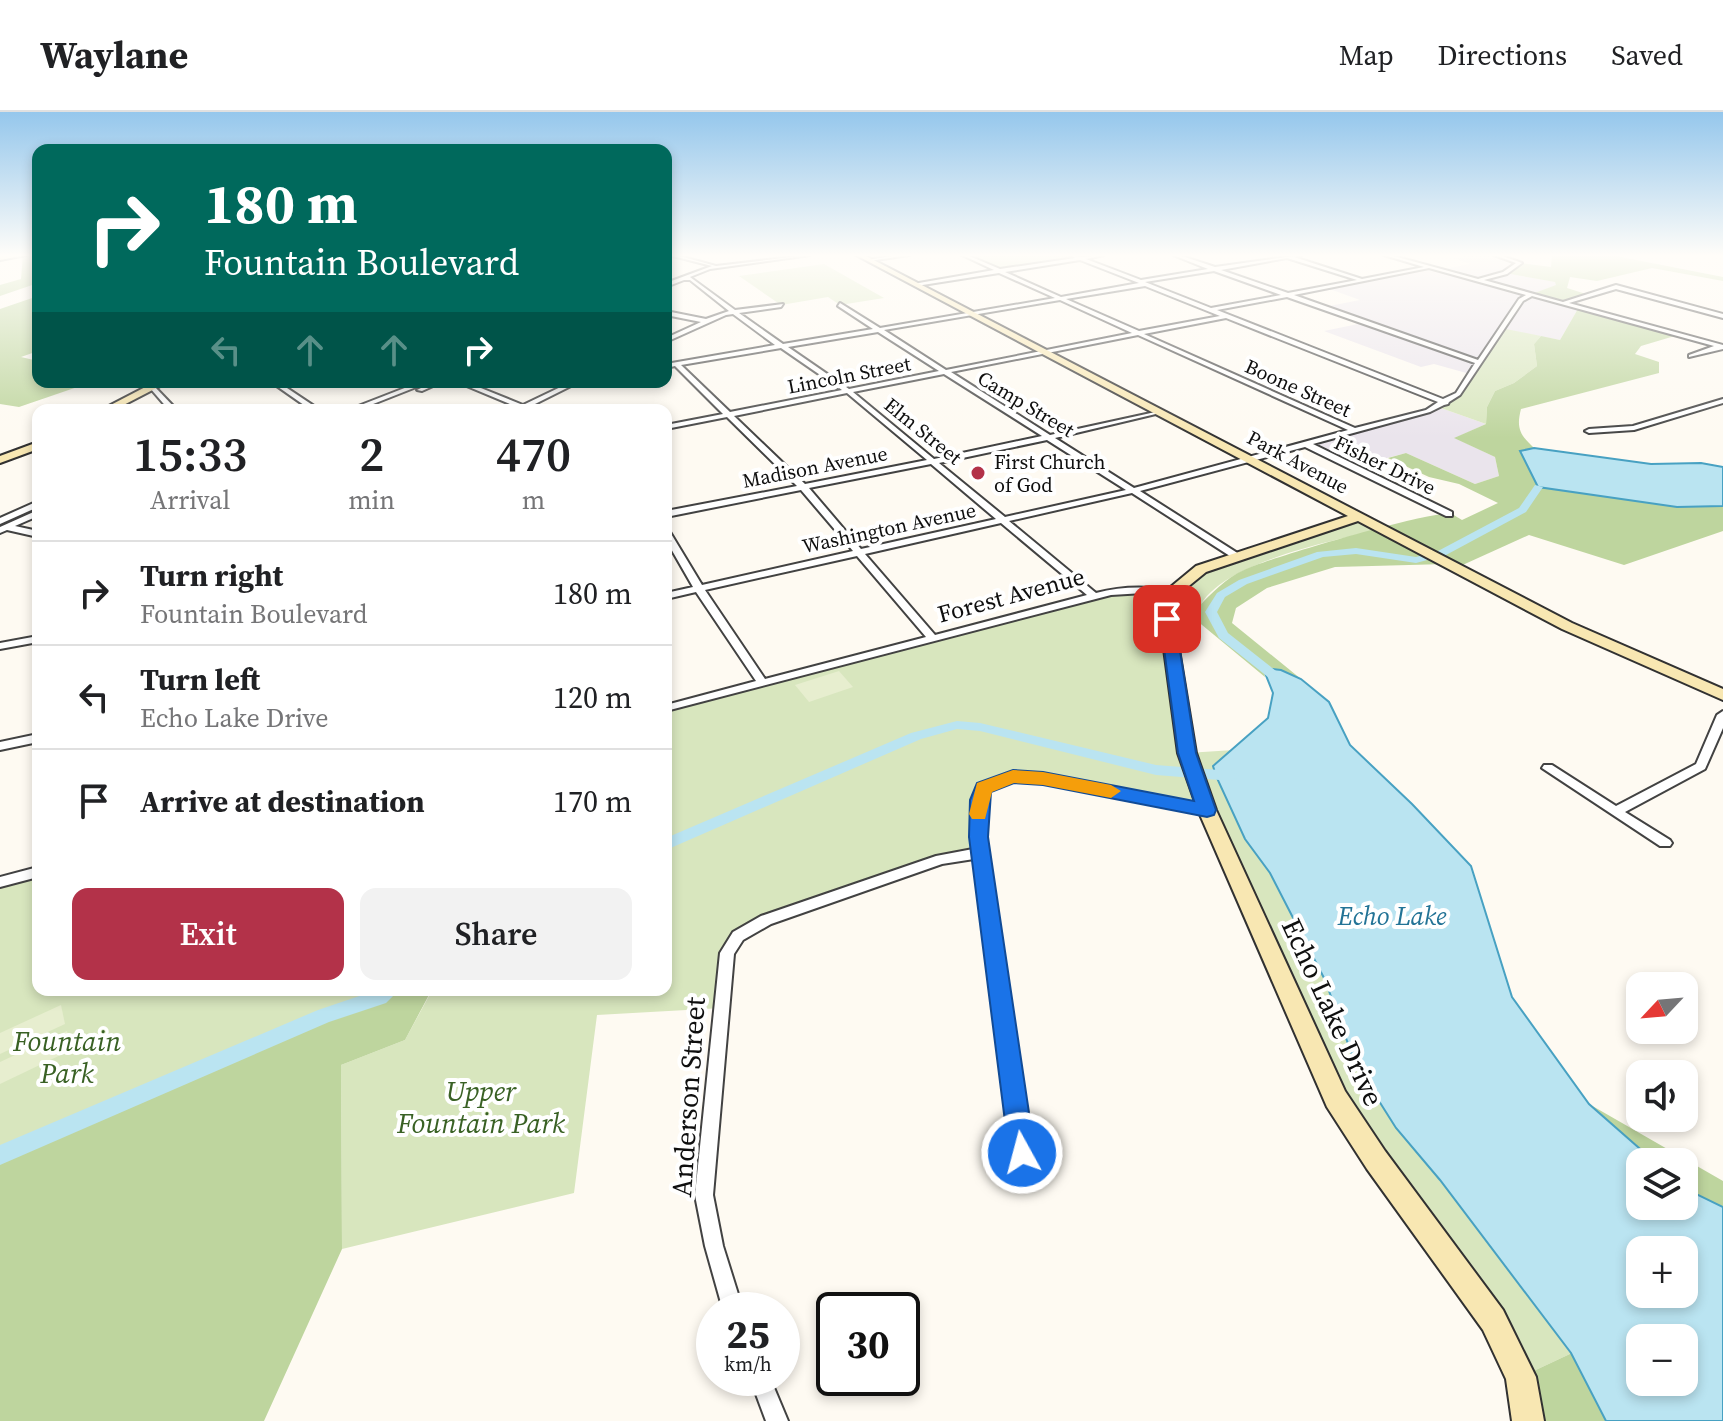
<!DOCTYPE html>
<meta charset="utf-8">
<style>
body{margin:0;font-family:"Source Serif 4",serif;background:#f2f2f2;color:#202124;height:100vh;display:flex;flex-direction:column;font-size:30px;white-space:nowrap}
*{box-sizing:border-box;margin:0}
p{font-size:26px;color:#757577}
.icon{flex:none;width:44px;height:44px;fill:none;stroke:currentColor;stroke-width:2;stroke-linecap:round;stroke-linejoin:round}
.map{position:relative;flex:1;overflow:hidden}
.panel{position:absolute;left:32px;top:292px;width:640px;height:592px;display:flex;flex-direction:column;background:#fff;border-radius:16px;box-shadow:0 4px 12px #0003}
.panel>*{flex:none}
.hud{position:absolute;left:32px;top:32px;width:640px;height:244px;border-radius:16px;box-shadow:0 4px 12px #0003;background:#00695c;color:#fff;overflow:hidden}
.needle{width:52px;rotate:244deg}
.fabs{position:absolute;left:1626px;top:860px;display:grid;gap:16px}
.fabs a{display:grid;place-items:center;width:72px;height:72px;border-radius:16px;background:#fff;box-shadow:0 4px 12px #0003;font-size:40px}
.speed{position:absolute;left:696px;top:1180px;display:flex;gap:16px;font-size:40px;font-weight:700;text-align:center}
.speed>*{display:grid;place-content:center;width:104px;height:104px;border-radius:50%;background:#fff;box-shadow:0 4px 12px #0003;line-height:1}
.speed small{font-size:20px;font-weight:400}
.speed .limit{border:4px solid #111;border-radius:12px;background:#fff;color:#111}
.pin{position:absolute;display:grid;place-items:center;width:68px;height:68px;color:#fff;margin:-34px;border-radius:16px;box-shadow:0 4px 12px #0006}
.me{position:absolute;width:88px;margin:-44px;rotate:353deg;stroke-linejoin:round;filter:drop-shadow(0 0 6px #0008)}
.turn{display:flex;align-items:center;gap:28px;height:168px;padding:0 40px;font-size:36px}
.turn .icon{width:104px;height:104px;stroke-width:2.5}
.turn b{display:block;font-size:56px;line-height:68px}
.lanes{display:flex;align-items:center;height:76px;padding:0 40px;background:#0003;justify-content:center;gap:40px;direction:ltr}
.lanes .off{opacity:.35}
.eta{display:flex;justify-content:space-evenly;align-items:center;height:136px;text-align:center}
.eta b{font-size:48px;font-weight:600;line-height:56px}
.button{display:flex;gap:16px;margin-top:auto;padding:16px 40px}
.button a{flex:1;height:92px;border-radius:16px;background:#b33249;color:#fff;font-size:32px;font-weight:600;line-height:92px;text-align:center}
.button a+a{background:#f2f2f2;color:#202124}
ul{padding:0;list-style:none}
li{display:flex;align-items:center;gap:24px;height:104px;padding:0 40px;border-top:2px solid #e0e0e0}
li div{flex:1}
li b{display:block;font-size:30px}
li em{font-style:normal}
header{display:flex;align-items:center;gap:48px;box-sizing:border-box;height:112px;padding:0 40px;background:#fff;border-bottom:2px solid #e0e0e0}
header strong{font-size:38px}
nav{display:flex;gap:44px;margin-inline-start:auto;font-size:28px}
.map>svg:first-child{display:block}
</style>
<header>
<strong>Waylane</strong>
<nav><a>Map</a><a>Directions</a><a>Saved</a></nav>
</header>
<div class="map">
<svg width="1723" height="1309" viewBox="0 0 1723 1309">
<rect width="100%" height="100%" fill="#fefaf2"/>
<g fill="#eae4ec">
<polygon points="1473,143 1496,143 1515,148 1520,151 1506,161 1555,170 1557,173 1533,183 1579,195 1560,228 1501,217 1470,262 1434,252 1421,255 1324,219 1363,211 1324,195 1360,188 1327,176 1431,155 1440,158 1470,152 1453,146"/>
<polygon points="1438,295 1486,312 1455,326 1495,345 1499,364 1475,372 1406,341 1353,355 1306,332"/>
</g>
<g fill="#d8e6be">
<polygon points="978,143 1072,143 1080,146 1000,159 968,144"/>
<polygon points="824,152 884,186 840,193 828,185 781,193 739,164"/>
<polygon points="1501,216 1541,224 1534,232 1537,254 1514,271 1495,279 1487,295 1486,312 1438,295 1458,282"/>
<path d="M1358 405 1380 417C1336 429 1200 453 1196 508L1168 507 1187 641 1234 638 1213 653 1245 727 1270 761 1325 868 1355 951 1396 1016 1440 1068 1572 1241 1521 1265 1376 1048 1206 698 1013 664 984 676 981 741 941 747 766 808 727 841 722 896 597 903 574 1081 342 1137 341 953 405 928 430 882 428 878H666V596L1111 480 1172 481 1201 457Z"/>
<polygon points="38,760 38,878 390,878 380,886 324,904 0,1043 0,770"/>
</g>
<g fill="#bed59e">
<polygon points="23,143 38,143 38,171 0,184 0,173 21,167"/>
<polygon points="1552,143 1611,143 1723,165 1723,169 1652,156 1597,169 1570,165 1567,176 1589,183 1564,191 1532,182 1556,173 1555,170 1505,161 1520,151 1551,155"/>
<polygon points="38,184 38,239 21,245 38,249 38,270 92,270 19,295 0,292 0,197"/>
<path d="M1579 195 1678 223 1641 234 1635 242 1659 250V261L1521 297C1516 316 1520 323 1534 336L1520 339 1539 375 1677 395 1723 394V419L1624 453 1529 423 1456 456 1446 452 1335 455 1267 476 1236 496 1232 511 1301 567 1281 558 1263 557 1265 565 1196 508 1197 496C1211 482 1226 466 1244 458 1269 446 1432 398 1451 402 1455 403 1458 406 1462 408L1498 391 1459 372 1429 365 1388 346 1406 341 1475 372 1499 364 1495 345 1454 326 1486 312 1487 295 1495 279 1514 271 1537 254 1534 232 1541 224 1560 228Z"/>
<polygon points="390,878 428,878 430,881 405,928 341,953 342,1137 264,1309 0,1309 0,1043 324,904 380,886"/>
<polygon points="1589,992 1723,1069 1723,1095 1684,1076 1684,1050 1655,1050"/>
<polygon points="1572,1241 1606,1309 1528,1309 1521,1265"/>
</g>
<g fill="#e7eecf">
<polygon points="839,559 853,575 809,590 795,573"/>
<polygon points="61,893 65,912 0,942 0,921"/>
<polygon points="67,919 71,938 0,972 0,950"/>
</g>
<g fill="#bae4f1" stroke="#48a1c2" stroke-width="2" fill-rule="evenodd">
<polygon points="1534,336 1651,352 1701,351 1723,355 1723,394 1677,395 1538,375 1520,339"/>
<path d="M1263 556 1281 558 1301 567 1329 590 1350 633 1412 692 1471 754 1512 885 1589 992 1655 1050H1640V1094H1684V1076L1723 1095V1309H1606L1571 1241 1440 1068 1396 1016 1355 951 1325 868 1270 761 1245 727 1216 664 1213 654 1268 606 1273 581ZM1640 1138H1684V1182H1640ZM1640 1226H1684V1270H1640Z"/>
</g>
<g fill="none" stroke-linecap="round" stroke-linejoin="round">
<g fill="#bae4f1" fill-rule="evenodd">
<polygon points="1535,373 1543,375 1526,400 1446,443 1416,451 1356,442 1323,445 1247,472 1225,485 1217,500 1228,521 1281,563 1283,566 1281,569 1273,569 1219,526 1205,500 1217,481 1239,468 1317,440 1356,436 1416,445 1438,439 1519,396"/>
<polygon points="957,609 980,611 1156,653 1232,659 1239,664 1232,669 1156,663 980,619 957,617 921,627 666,738 666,726 911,621"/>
<polygon points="377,878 399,878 386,891 329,910 0,1053 0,1033 318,898"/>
</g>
<defs>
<g id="street">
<path d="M669 143H676L716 154 810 143 710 157 690 165 735 198 783 192 781 195 739 201 783 232 873 217 838 194 840 191 880 216 1055 186 999 161 916 174 913 172 994 158 962 143H967L1000 157 1075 146 1070 143 1081 145 1104 143 1086 147 1141 168 1208 157 1173 143H1179L1215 155 1301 143 1294 145 1362 167 1424 155 1384 143H1390L1478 167 1503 160 1516 151 1494 143H1500L1522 151 1507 162 1484 168 1563 190 1616 173 1723 202V206L1616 177 1569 191 1723 233V237L1689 245V243L1714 234 1532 184 1523 189 1460 283 1449 290 1448 292 1444 293 1430 300 1313 332 1452 400V404H1446L1305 335 1140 379 1239 442V446H1233L1132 381 1009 409 1096 481C1122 474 1149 474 1175 479V483L1144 481 1111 483 666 599V593L756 569 696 480 666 487V481L693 475 666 428V417L670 420 702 473 853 439 801 378 666 405V399L797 374 727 305 666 317V313L723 302 675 254 666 256V252L775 233 733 202 726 203 666 230V226L701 210 666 203V199L706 207 729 199 690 168H684L666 175V171L712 154ZM1287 146 1357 168 1288 181 1221 158ZM1080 148 1139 171 1061 185 1005 160ZM1429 156 1526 183 1519 187 1478 248 1294 183ZM1214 159 1281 183 1211 196 1145 170ZM1145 174 1220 204 1139 219 1066 187ZM1287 185 1475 251 1456 281 1443 287 1217 198ZM1060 188 1132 221 946 258 884 218ZM1226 206 1438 290 1426 298 1355 316 1144 222ZM878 220 939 259 849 277 788 235ZM1138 223 1348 318 1134 376 1055 326 1160 301V299L1050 323 951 260ZM781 236 842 278 730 300 681 253ZM944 262 1042 324 934 347 853 280ZM847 281 927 348 805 372 734 304ZM1047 328 1126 378 1005 405 939 351ZM931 352 996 407 861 437 809 376ZM1001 411 1087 483 935 523 865 442ZM857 444 926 525 765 567 705 478Z"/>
<polygon points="898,143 909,143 869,149 867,148"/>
<polygon points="271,270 278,270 320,298 311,298"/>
<polygon points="420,270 429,270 358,298 348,298"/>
<polygon points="433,270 442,270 422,279 417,278"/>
<polygon points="457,270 466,270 523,293 571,270 579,270 529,295 534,298 516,298 517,295"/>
<polygon points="150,274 154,274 177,298 169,298 150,276"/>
<polygon points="1723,287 1723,291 1634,318 1589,321 1585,319 1589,317 1633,314"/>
<polygon points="38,389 38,395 0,412 0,406"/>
<polygon points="38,398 38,404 15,414 38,419 38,425 7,418 0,421 0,415"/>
<polygon points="38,524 38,530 0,537 0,531"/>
<polygon points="1723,599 1723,616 1705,657 1625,700 1670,728 1672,731 1670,734 1660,734 1542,656 1544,653 1552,653 1616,694 1696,652 1717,603"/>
<polygon points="38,622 38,630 0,638 0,630"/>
<path d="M1013 660 1043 662 1207 694 1211 695 1213 698 1211 701 1207 702 1043 670 1014 668 989 679 985 688 984 725 1031 1041 1028 1047 1022 1049 1016 1047 1013 1041 974 747 942 752 771 812 743 828 734 842 713 1083 723 1134 743 1198H723L705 1134 695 1083 720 841 733 820 761 804 936 744 973 737C970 716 970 692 980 673Z"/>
<polygon points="38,755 38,765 0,775 0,765"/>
<polygon points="750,1266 770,1266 788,1309 766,1309"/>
</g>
<g id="secondary">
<polygon points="26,143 0,148 0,144"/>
<polygon points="856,143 864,143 1572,511 1723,577 1723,588 1562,517 1358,409 1206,460 1179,482 1174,507 1196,641 1216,698 1345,979 1385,1039 1503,1198 1536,1265 1544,1309 1512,1309 1506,1267 1483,1218 1367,1057 1327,995 1198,698 1178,641 1160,507 1167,478 1196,454 1348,404"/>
<polygon points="155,270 168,270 114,298 101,298"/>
<polygon points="38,330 38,337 0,351 0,344"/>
</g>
</defs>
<use href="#street" stroke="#424242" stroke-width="4"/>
<use href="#secondary" stroke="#313131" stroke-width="4"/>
<use href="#street" fill="#fff" fill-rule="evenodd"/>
<use href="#secondary" fill="#f8e7b2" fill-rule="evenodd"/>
</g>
<linearGradient id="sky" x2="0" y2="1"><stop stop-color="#95c7ec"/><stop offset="0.44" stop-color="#fffdf9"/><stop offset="1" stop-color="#fffdf9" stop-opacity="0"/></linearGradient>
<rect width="1723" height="326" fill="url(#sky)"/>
<polygon fill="#1a73e8" stroke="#114b97" stroke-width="2" points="1167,503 1175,507 1196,641 1216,698 1214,703 1207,705 1043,673 1014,671 991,680 988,725 1035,1041 1031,1050 1022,1053 1012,1050 1009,1041 969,725 970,688 977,671 1013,658 1043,660 1194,689 1178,641 1160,507"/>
<polygon fill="#f59e0b" points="1013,658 1043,660 1111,673 1121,679 1111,686 1043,673 1014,671 992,680 985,707 972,707 969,702 977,671"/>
<circle fill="#b33249" stroke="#fff" stroke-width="3" cx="978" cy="361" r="8"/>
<g text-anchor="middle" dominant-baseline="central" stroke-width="8" stroke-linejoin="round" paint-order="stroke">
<g font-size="20" fill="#0f0f0f" stroke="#fff">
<text transform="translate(849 263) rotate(-11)">Lincoln Street</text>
<text transform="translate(1298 276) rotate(24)">Boone Street</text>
<text transform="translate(1026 292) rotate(31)">Camp Street</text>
<text transform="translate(923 319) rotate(39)">Elm Street</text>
<text transform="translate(1298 350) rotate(28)">Park Avenue</text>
<text transform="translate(1385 353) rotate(26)">Fisher Drive</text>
<text transform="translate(815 355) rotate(-11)">Madison Avenue</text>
<text transform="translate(889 416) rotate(-12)">Washington Avenue</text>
</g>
<g font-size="20" fill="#0f0f0f" stroke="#fff" text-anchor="start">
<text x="994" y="350">First Church<tspan x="994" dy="23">of God</tspan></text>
</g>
<g font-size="24" fill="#0f0f0f" stroke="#fff">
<text transform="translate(1011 483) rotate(-15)">Forest Avenue</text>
</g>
<g font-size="26" font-style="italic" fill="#227396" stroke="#fff">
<text x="1392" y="804">Echo Lake</text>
</g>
<g font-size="28" fill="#0f0f0f" stroke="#fff">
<text transform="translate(1333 900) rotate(65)">Echo Lake Drive</text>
<text transform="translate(688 985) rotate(-86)">Anderson Street</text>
</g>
<g font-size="28" font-style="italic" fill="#396124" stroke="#fff">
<text x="67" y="929">Fountain<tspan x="67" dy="32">Park</tspan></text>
<text x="481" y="979">Upper<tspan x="481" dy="32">Fountain Park</tspan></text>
</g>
</g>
</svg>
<div class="fabs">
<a><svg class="needle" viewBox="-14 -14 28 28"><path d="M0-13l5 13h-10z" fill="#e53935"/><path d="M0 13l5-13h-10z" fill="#757577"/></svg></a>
<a><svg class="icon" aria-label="sound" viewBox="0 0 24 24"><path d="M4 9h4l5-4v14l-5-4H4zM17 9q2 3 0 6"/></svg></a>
<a><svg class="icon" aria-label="layers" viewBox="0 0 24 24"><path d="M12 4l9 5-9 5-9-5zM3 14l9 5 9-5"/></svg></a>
<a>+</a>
<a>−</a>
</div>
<div class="speed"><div>25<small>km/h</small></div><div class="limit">30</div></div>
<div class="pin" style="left:1167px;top:507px;background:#d93025"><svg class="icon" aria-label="arrive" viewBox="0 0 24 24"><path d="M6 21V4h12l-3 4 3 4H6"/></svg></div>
<svg class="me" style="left:1022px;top:1041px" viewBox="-20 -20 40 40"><circle r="17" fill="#1a73e8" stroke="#fff" stroke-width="3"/><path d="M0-11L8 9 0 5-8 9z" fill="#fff"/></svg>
<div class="hud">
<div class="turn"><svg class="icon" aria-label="right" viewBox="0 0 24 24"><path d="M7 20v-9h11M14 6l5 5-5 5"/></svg><div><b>180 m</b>Fountain Boulevard</div></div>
<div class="lanes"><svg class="icon off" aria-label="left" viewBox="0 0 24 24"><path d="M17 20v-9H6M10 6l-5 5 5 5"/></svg><svg class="icon off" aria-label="ahead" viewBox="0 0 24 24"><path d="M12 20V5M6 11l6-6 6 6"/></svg><svg class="icon off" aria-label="ahead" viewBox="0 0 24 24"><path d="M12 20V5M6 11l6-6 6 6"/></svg><svg class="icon" aria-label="right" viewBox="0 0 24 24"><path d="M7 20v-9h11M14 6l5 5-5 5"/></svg></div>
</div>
<section class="panel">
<div class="eta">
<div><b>15:33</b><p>Arrival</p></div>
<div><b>2</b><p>min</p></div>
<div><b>470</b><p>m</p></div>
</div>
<ul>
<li><svg class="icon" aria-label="right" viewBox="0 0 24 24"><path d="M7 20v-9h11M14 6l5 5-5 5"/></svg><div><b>Turn right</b><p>Fountain Boulevard</p></div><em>180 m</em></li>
<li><svg class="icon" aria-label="left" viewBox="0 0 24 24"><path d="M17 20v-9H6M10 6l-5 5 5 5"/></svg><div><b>Turn left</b><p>Echo Lake Drive</p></div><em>120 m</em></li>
<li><svg class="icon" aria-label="arrive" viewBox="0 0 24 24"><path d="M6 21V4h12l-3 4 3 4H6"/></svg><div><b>Arrive at destination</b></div><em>170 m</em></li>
</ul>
<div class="button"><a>Exit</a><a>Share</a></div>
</section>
</div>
